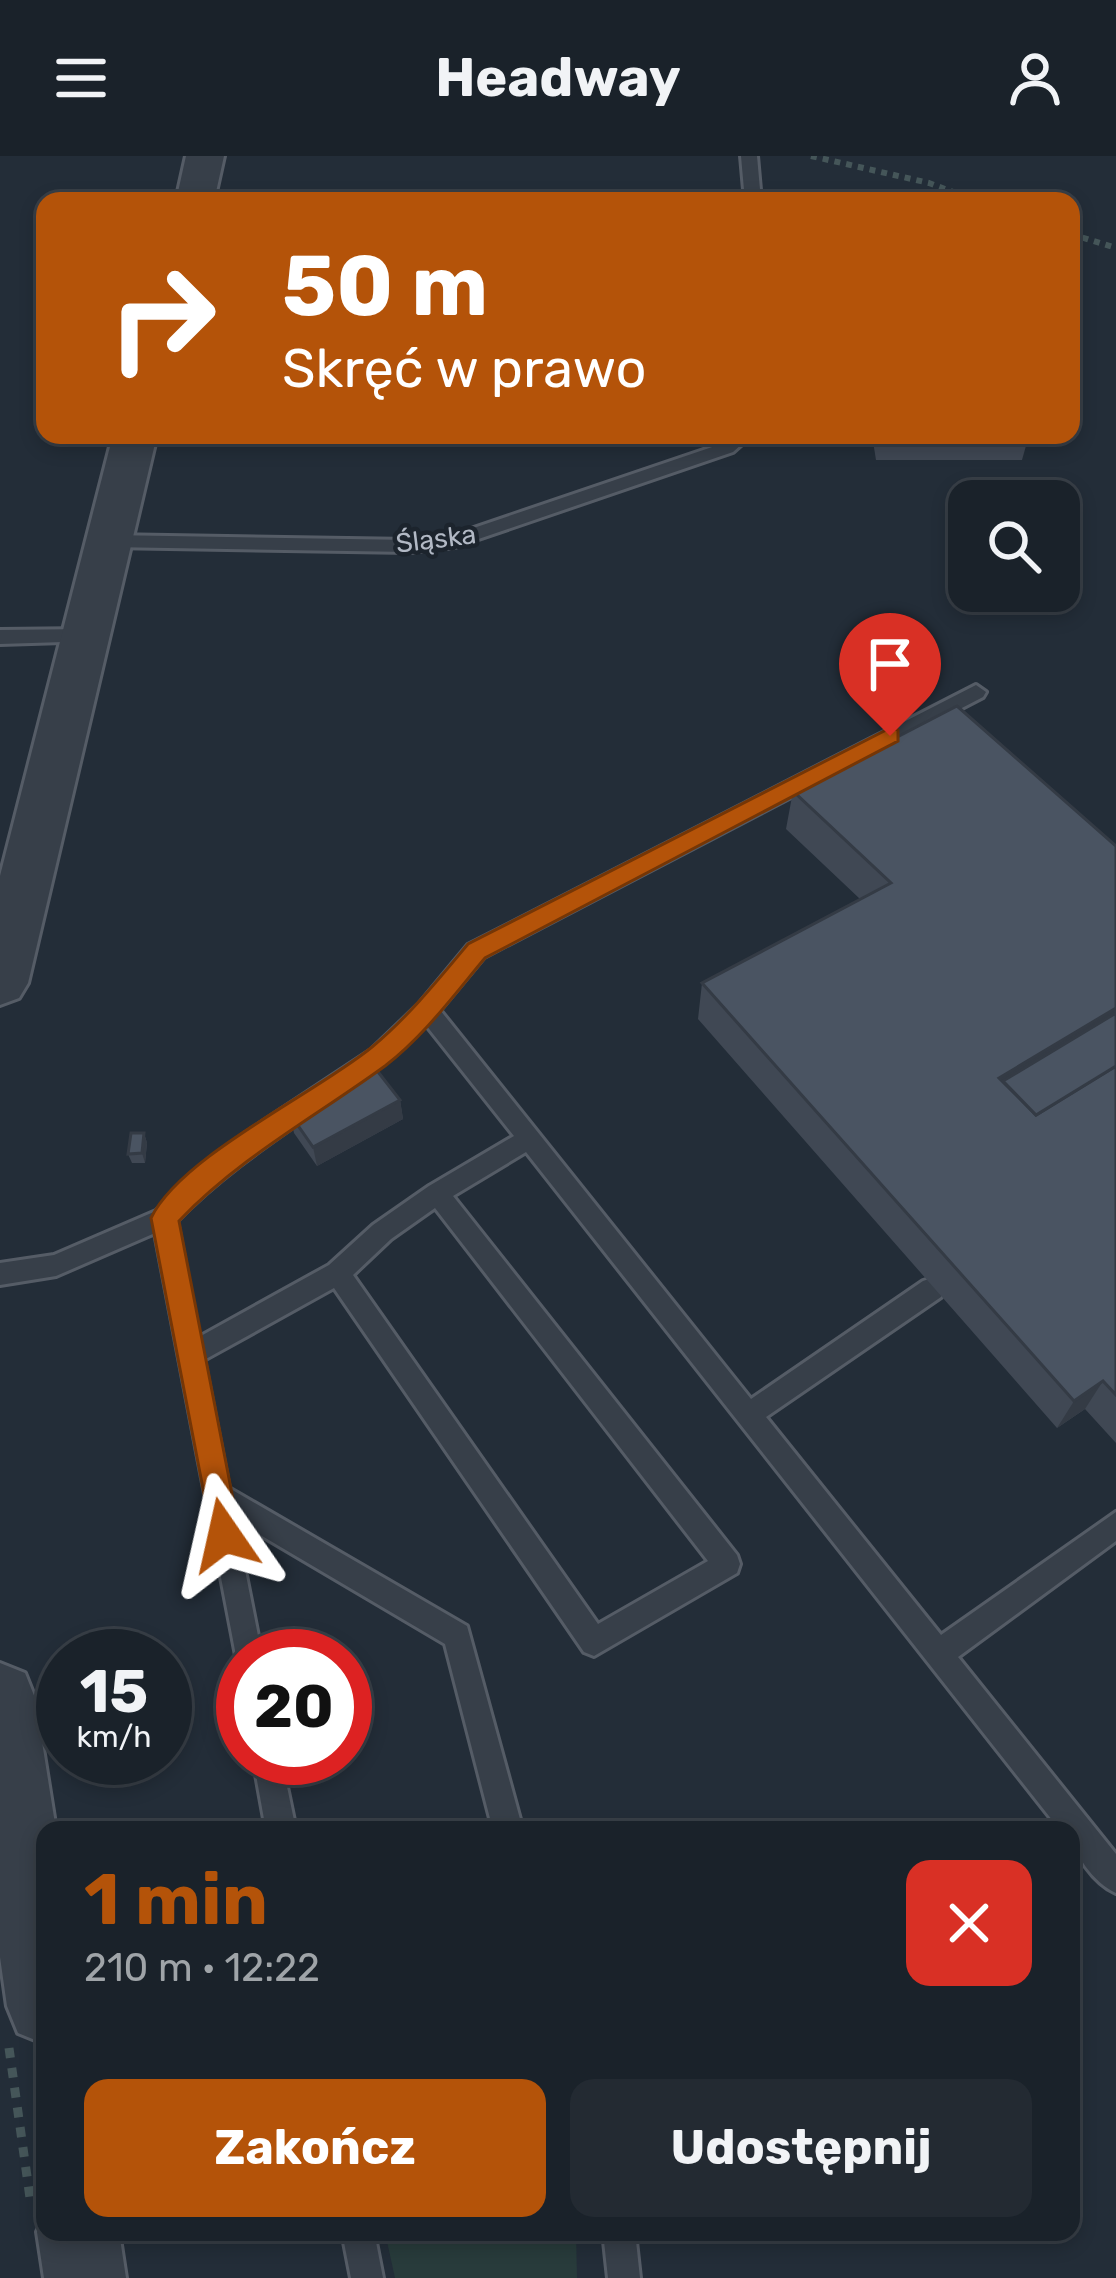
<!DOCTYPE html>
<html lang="pl">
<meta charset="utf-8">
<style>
body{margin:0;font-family:Rubik,sans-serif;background:#232a32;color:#f1f3f6;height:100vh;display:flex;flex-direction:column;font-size:45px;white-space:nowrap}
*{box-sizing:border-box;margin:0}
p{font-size:39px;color:#9fa4a8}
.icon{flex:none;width:66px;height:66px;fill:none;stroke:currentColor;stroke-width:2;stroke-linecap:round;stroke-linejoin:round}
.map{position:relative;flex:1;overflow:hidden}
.side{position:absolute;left:36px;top:1665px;width:1044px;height:420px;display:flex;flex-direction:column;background:#1a222a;border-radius:24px;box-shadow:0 6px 18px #0003,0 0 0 3px #383f47}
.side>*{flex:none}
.guide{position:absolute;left:36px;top:36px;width:1044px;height:252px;border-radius:24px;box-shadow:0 6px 18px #0003,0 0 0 3px #383f47;background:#b45309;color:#fff;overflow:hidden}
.fabs{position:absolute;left:948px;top:324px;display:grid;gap:24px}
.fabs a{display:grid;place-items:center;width:132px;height:132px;border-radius:24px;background:#1a222a;box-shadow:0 6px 18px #0003,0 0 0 3px #383f47;font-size:60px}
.speed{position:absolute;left:36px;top:1473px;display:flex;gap:24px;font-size:60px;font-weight:700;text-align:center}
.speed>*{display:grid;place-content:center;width:156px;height:156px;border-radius:50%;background:#1a222a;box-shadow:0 6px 18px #0003,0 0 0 3px #383f47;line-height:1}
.speed small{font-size:30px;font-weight:400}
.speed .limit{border:18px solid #d22;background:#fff;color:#111}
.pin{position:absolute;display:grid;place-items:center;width:102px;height:102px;color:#fff;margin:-123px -51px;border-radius:50% 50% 50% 0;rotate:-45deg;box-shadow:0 0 12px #0007}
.pin .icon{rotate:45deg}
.me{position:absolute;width:132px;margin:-66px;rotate:349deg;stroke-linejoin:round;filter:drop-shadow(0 0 9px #0008)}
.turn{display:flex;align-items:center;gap:42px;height:252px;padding:0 48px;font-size:54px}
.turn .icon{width:156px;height:156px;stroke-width:2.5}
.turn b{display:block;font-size:84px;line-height:102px}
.round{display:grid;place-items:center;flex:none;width:126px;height:126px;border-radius:24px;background:#232a32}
.head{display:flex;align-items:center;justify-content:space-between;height:204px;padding:0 48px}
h1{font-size:72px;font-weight:700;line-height:90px;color:#b45309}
.action{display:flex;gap:24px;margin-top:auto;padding:24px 48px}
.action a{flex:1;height:138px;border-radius:24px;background:#b45309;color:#fff;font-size:48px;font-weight:700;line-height:138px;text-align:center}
.action a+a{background:#232a32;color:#f1f3f6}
header{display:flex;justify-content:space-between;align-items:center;height:156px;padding:0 48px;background:#1a222a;font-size:54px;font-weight:700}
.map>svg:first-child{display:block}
</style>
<header><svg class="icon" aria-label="menu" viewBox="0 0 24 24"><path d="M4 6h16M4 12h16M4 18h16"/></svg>Headway<svg class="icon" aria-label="person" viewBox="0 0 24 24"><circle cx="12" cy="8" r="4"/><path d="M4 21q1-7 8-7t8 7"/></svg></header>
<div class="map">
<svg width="1116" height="2122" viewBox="0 0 1116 2122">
<rect width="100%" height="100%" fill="#232d38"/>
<polygon fill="#283b3b" points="385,2076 576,2076 577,2122 395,2122"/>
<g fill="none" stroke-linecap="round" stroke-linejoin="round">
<defs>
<g id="service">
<polygon points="741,0 757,0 761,45 745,45"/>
<polygon points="732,279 752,279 733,296 455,391 410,396 110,391 101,385 110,379 410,384 453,379 721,288"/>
<polygon points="88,473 95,475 95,485 0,488 0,474"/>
<path d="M976 529 986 536 983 541 484 801 440 854 751 1243 923 1125 932 1122 941 1125 944 1133 941 1141 766 1261 941 1479 1116 1356V1385L958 1501 1116 1698V1737C1095 1728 1071 1696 1071 1674H1060L526 996 453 1040 737 1399 740 1408 737 1417 594 1500 584 1496 334 1132 204 1204 229 1332 467 1470 523 1674H493L445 1488 235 1364 262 1500H243V1512L238 1510 155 1077 56 1120 0 1129V1107L54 1099 156 1055 187 1023 244 978 371 894 419 848 468 789ZM426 869 514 980 429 1030 373 1069 329 1109 199 1181 177 1065C251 988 349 943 426 869ZM435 1052 708 1405 598 1468 353 1119 391 1083Z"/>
<polygon points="253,1602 281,1602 296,1674 266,1674"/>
<polygon points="342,2076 374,2076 383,2122 351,2122"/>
<polygon points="603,2076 635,2076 640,2122 608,2122"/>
</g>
<g id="tertiary">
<polygon points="186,0 224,0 214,45 176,45"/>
<polygon points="113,279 157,279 28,827 19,842 0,849 0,720"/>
<polygon points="0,1507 25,1517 35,1542 56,1674 45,1674 45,1888 18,1877 7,1850 0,1801"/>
<polygon points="45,2057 45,2076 119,2076 126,2122 44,2122 37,2076"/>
</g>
</defs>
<use href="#service" stroke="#555c66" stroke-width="6"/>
<use href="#tertiary" stroke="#555c66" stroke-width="6"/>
<g stroke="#455659" stroke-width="6" stroke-dasharray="6 6" stroke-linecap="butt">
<polyline points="811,0 929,27 977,45"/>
<polyline points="1071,78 1116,92"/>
</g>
<polyline stroke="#455659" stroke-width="9" stroke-dasharray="10 10" stroke-linecap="butt" points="9,1892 31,2049"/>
<use href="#service" fill="#373f49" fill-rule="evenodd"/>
<use href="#tertiary" fill="#373f49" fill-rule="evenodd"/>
</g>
<g fill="#404854">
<polygon points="872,279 1029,279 1022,304 876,304"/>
<polygon points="793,635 1116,690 1116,1287 1085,1253 1057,1272 698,863 702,827 860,743 786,673"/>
<polygon points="400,944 403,963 317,1010 294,977 290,958"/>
<polygon points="144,977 147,987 145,1007 132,1007 128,998"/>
</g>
<g fill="#343b45">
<polygon points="1116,852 1116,877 997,929 999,922"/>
<polygon points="400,944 403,963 317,1010 313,991"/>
<polygon points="144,977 147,987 145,1007 142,997"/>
<polygon points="1103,1225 1085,1253 1057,1272 1074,1245"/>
</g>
<g fill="#4a5462" stroke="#343b45" stroke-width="3">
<polygon points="957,550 1116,690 1116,852 999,922 1036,959 1116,910 1116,1239 1103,1225 1074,1245 702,827 891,727 793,635"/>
<polygon points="1116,857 1116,910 1036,959 1003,925"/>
<polygon points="375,912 400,944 313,991 290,958"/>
<polygon points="131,977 144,977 142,997 128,998"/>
</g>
<path fill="#b45309" stroke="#753606" stroke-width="3" d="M890 572 898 574V585L485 802C454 839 424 880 385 910 315 961 239 1002 179 1065L240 1379 235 1390 224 1394 214 1390 151 1062C181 1000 316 937 372 891 408 861 438 824 468 788Z"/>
<g text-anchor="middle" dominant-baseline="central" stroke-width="9" stroke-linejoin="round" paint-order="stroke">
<g font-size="27" fill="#b2b9c5" stroke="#1c242d">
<text transform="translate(436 383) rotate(-7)">Śląska</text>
</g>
</g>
</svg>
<div class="fabs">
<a><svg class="icon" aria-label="search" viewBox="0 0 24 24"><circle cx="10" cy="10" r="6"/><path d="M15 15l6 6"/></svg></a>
</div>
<div class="speed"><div>15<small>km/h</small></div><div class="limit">20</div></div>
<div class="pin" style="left:890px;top:580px;background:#d93025"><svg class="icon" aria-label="arrive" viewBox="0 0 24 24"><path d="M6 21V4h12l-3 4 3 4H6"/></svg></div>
<svg class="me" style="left:224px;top:1379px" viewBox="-20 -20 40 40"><path d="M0-17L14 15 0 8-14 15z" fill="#b45309" stroke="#fff" stroke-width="4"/></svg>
<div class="guide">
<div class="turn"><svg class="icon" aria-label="right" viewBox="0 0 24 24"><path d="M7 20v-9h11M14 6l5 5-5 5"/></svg><div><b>50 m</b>Skręć w prawo</div></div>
</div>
<section class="side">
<div class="head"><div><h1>1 min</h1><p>210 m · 12:22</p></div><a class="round" style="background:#d93025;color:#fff"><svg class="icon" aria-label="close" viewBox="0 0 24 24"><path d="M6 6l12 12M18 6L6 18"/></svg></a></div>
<div class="action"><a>Zakończ</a><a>Udostępnij</a></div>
</section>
</div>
